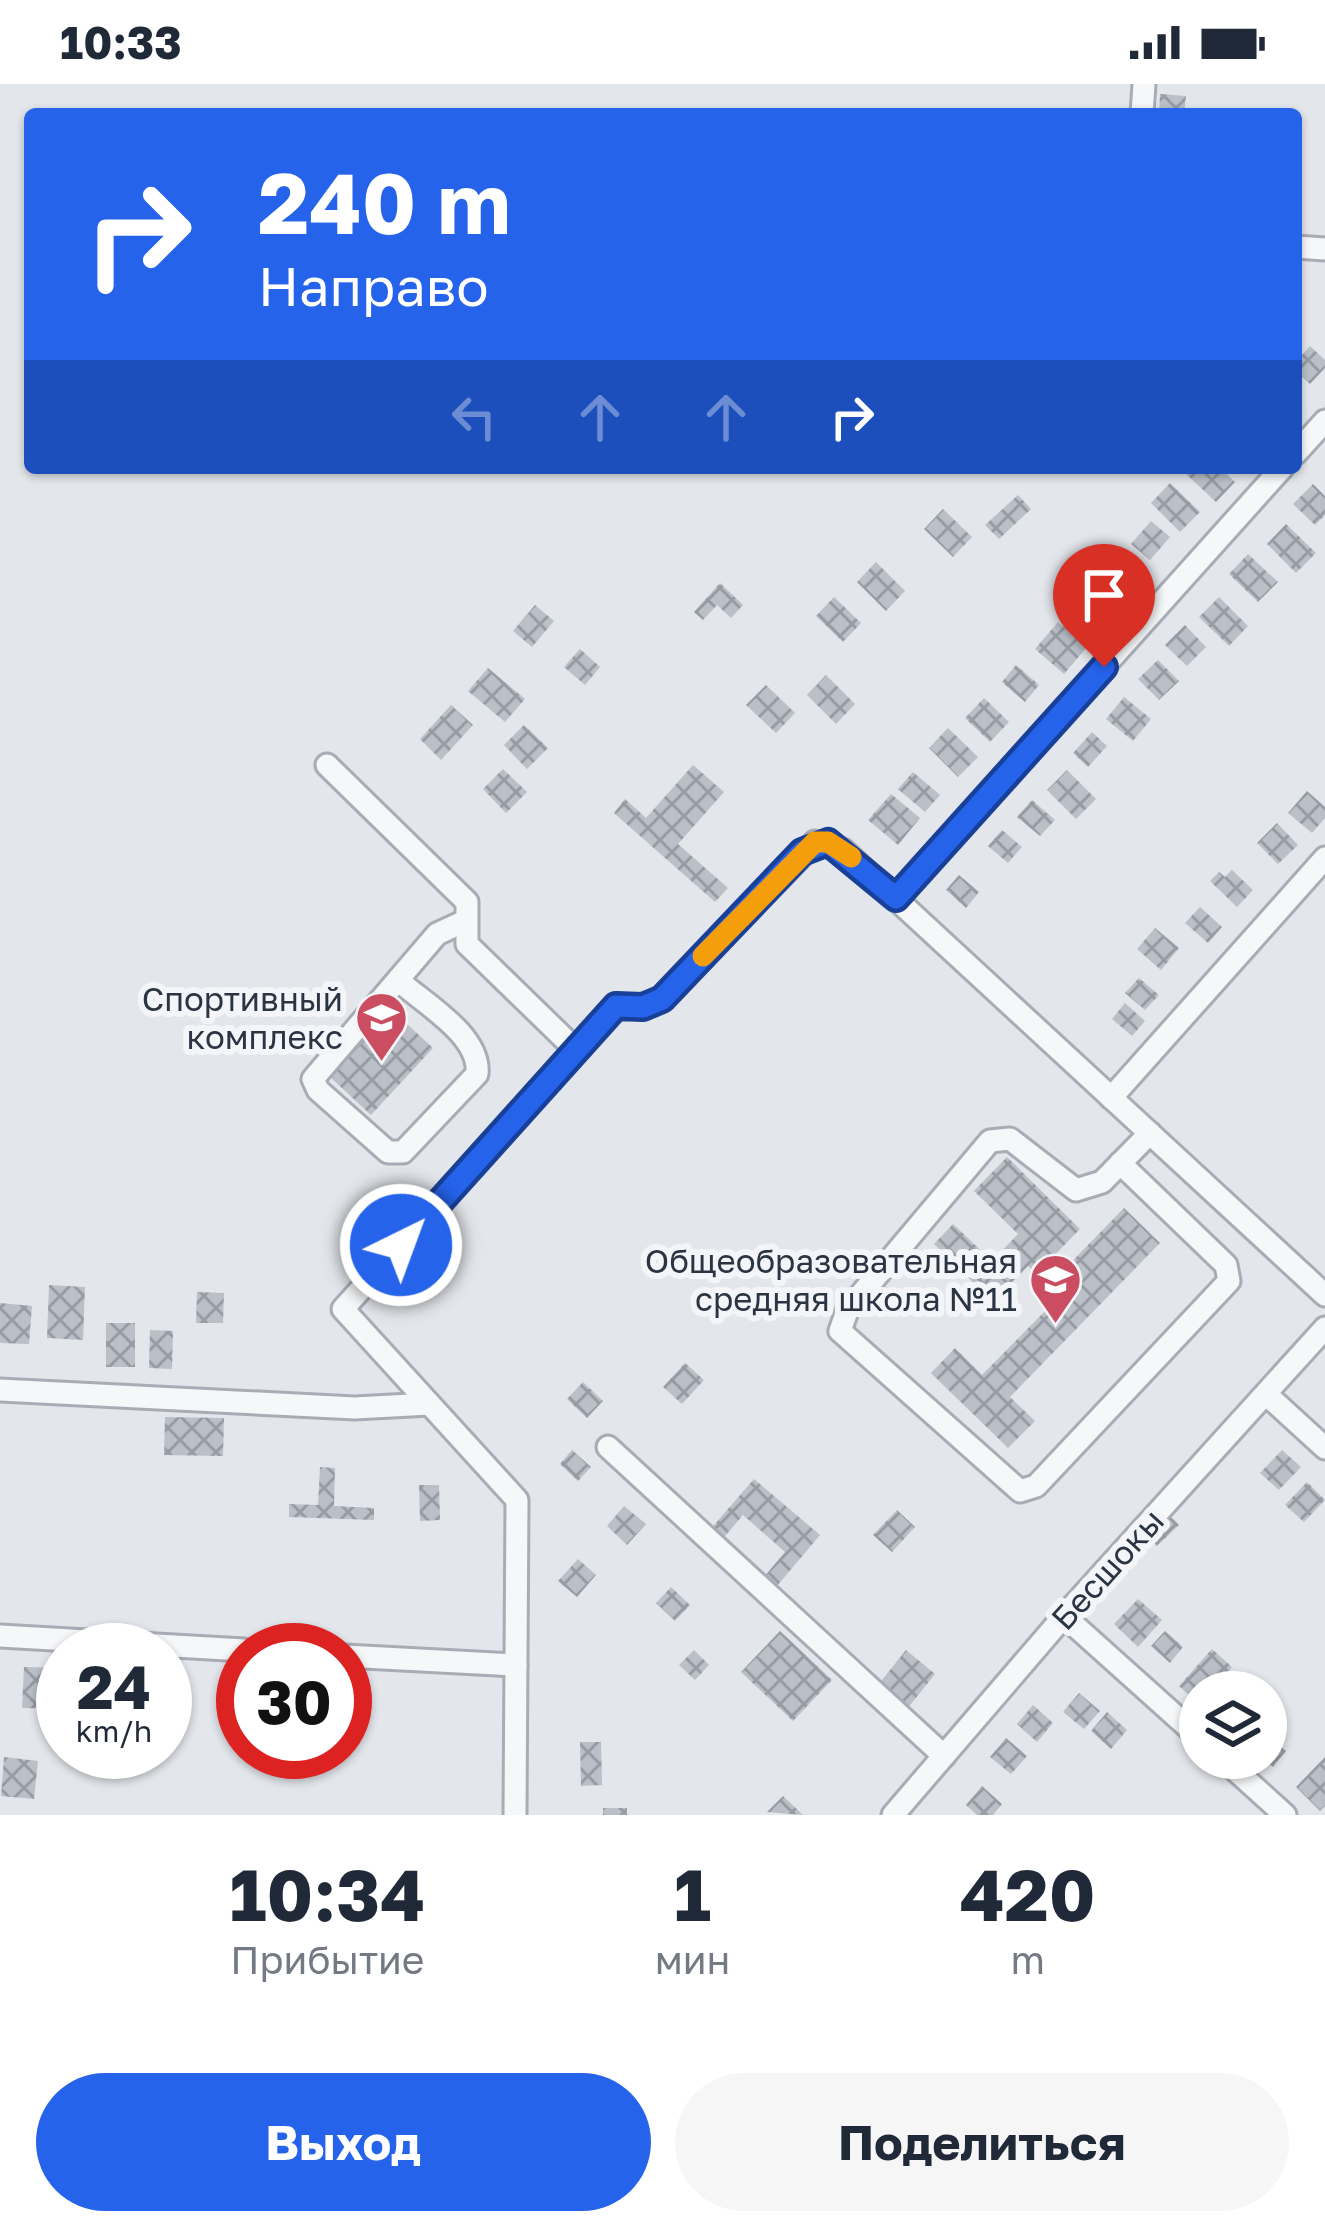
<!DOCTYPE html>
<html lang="ru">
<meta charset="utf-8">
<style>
body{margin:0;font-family:"Golos Text",sans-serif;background:#f6f6f7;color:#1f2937;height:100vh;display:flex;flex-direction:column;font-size:45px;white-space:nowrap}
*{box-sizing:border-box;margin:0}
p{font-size:39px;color:#747a83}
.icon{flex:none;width:66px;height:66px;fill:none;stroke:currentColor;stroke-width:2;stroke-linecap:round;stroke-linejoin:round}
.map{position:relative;height:1731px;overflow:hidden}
.panel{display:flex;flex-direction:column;background:#fff;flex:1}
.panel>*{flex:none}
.banner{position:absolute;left:24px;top:24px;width:1278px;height:366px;border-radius:12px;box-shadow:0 3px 9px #0004;background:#2563eb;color:#fff;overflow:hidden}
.fabs{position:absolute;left:1179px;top:1587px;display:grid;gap:24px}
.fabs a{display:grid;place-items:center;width:108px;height:108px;border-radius:50%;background:#fff;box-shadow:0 3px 9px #0004;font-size:60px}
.speed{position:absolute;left:36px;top:1539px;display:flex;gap:24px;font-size:60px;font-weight:700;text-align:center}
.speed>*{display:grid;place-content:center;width:156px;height:156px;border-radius:50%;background:#fff;box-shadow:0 3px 9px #0004;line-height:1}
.speed small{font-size:30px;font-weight:400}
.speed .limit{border:18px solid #d22;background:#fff;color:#111}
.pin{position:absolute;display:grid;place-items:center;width:102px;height:102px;color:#fff;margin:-123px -51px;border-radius:50% 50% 50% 0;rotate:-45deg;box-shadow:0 0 12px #0007}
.pin .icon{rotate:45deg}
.me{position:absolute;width:132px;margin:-66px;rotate:42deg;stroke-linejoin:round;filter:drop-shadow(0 0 9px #0008)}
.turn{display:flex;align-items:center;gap:42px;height:252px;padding:0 36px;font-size:54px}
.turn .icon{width:156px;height:156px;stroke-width:2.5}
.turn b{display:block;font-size:84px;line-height:102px}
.lanes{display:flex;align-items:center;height:114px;padding:0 36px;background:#0003;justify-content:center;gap:60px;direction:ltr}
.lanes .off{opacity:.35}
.eta{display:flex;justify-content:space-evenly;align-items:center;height:204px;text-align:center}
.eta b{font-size:72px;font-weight:700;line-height:84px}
.action{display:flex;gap:24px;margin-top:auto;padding:24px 36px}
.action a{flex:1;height:138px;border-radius:72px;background:#2563eb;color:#fff;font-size:48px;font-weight:700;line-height:138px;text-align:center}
.action a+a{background:#f6f6f7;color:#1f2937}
.status{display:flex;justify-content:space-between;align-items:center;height:84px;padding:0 60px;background:#fff;direction:ltr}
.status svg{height:33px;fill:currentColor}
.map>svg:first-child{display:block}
</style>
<div class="status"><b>10:33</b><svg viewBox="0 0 49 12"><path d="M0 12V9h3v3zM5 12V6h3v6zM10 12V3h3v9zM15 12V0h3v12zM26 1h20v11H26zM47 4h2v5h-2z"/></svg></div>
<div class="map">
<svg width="1325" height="1731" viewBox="0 0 1325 1731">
<defs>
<pattern id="building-cross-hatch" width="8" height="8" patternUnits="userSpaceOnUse" patternTransform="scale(3)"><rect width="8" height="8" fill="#babfc8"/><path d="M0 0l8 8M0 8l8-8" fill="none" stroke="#979ca4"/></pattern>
</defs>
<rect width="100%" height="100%" fill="#e3e6eb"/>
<g fill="url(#building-cross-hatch)">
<polygon points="1160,10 1186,12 1184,30 1159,30"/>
<polygon points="1310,262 1325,276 1325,284 1310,300 1296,287 1296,278"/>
<polygon points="1192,384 1220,384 1235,398 1216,418 1186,390"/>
<polygon points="1170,399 1200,428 1180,448 1151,419"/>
<polygon points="1313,400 1325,412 1325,431 1315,441 1293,420"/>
<polygon points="1018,411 1031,425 999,455 985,441"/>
<polygon points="943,425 972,453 953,473 924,445"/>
<polygon points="1151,437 1170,453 1150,476 1131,460"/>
<polygon points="1286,440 1316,469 1296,489 1267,460"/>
<polygon points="1248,470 1278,498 1258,518 1229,490"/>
<polygon points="1133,475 1148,487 1131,508 1116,495"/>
<polygon points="876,478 905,507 886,527 857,498"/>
<polygon points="720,499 743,521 731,534 717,521 703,536 694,528"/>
<polygon points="1079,504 1108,532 1088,552 1059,523"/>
<polygon points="834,513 861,539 843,558 816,532"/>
<polygon points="1219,513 1248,542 1229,562 1199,533"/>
<polygon points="535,521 554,537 532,563 513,547"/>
<polygon points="1058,538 1087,563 1064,590 1035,565"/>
<polygon points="1185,541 1206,563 1187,582 1165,561"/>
<polygon points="580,565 600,583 585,601 564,583"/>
<polygon points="1158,576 1179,597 1159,616 1138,595"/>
<polygon points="1016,581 1039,601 1025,618 1002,598"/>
<polygon points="488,584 525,615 505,638 468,607"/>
<polygon points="826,591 855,620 836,640 807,611"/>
<polygon points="766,601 795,629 776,649 746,621"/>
<polygon points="1124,613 1151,635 1133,657 1106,635"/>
<polygon points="984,614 1009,638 990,658 965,634"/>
<polygon points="451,621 473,641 441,676 420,655"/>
<polygon points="524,641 548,664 527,685 504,661"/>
<polygon points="948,644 978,673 958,693 929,664"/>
<polygon points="1092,648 1107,662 1088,683 1073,669"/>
<polygon points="693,681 724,708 678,760 728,804 715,818 614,729 625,715 646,734"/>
<polygon points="503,685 527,708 506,729 483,705"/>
<polygon points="1067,686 1096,715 1076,735 1047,706"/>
<polygon points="913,688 940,711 925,728 898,705"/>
<polygon points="1307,707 1325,723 1325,734 1312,749 1288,729"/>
<polygon points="891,710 920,734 898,761 868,736"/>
<polygon points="1032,716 1055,736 1040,752 1017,733"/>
<polygon points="1277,739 1298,761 1278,780 1257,759"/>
<polygon points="1002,746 1022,763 1008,779 988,762"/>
<polygon points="1232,786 1253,806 1237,823 1210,797 1219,788 1225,793"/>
<polygon points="959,791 979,808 966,824 946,806"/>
<polygon points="1200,823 1222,843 1208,859 1185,839"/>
<polygon points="1155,844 1179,864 1161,886 1137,865"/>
<polygon points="1139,894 1159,911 1145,926 1125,909"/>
<polygon points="1125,919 1145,937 1132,952 1112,935"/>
<polygon points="392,926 433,964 371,1031 330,993"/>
<polygon points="1007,1073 1080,1145 1042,1184 1054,1196 1124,1124 1160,1159 1010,1313 1035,1337 1008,1364 931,1289 955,1264 982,1291 1059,1213 1028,1182 993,1218 934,1160 953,1140 992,1177 1018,1150 974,1107"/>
<polygon points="49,1201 85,1203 83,1256 47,1254"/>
<polygon points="197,1208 224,1209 223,1239 196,1239"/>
<polygon points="0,1219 32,1222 29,1260 0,1259"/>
<rect x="106" y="1239" width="29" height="44"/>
<polygon points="150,1246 173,1247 172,1285 149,1284"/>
<polygon points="685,1279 704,1296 682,1320 663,1303"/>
<polygon points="583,1298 603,1317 587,1334 567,1315"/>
<polygon points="165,1333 224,1334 223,1372 164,1371"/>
<polygon points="572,1366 591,1383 578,1397 560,1380"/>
<polygon points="1282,1366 1301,1383 1279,1406 1260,1389"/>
<polygon points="320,1383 335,1384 334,1422 374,1424 374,1436 289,1433 289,1420 318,1421"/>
<polygon points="754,1395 820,1451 776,1503 764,1493 785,1468 743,1431 720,1458 708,1448"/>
<polygon points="1307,1398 1325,1416 1304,1438 1285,1421"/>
<polygon points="419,1401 439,1401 440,1436 420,1437"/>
<polygon points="624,1422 646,1440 627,1461 607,1442"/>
<polygon points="897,1426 915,1443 892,1468 873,1451"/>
<polygon points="1168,1430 1179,1441 1157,1462 1147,1451"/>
<polygon points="578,1475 596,1491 577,1513 558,1497"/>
<polygon points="671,1503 690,1521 675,1537 656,1519"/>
<polygon points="1138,1515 1162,1536 1138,1563 1114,1540"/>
<polygon points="780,1547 832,1596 793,1637 741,1588"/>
<polygon points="1165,1547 1183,1563 1170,1579 1151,1562"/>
<polygon points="1212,1565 1232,1583 1210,1608 1200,1608 1200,1621 1179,1602"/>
<polygon points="694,1566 709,1581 695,1596 679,1581"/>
<polygon points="906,1566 935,1590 907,1625 878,1601"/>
<polygon points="24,1583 63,1584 63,1625 22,1624"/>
<polygon points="1079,1609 1100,1627 1084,1645 1063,1628"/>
<polygon points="1033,1621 1053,1639 1037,1658 1017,1640"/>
<polygon points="1107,1628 1127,1646 1111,1665 1091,1647"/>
<polygon points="1266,1649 1286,1667 1273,1683 1266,1677"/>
<polygon points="1006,1654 1027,1672 1011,1690 990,1673"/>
<polygon points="580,1658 601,1658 602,1701 581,1702"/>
<polygon points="4,1673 38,1677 34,1715 1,1712"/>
<polygon points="1325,1673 1325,1722 1320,1727 1296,1703"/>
<polygon points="982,1702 1002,1720 993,1731 977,1731 966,1721"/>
<polygon points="783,1712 803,1731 767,1728"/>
<rect x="603" y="1724" width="24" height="7"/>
</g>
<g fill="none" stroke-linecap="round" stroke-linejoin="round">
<defs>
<g id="minor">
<polyline points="1142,30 1144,0"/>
<polyline points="1296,163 1325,165"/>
<polyline points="1296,369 1325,337"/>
<polyline points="327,681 467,818 467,860 576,966"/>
<polyline points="896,814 1282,384"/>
<path d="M399 897C425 920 481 952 477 990L403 1068H388L318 1006 313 995 437 850 465 837"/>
<polyline points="1111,1014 1325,774"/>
<polyline points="1120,1079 1226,1181 1229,1197 1036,1402 1020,1407 840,1247 847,1227 990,1057 1010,1055 1076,1106 1102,1098 1150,1049"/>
<polyline points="0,1306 355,1324 429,1320"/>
<polyline points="1266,1310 1325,1364"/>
<polyline points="608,1363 944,1672"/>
<polyline points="1064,1532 1200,1654"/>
<polyline points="0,1552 244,1566"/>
<polyline points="345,1572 516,1581"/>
<polyline points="1222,1674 1285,1731"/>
<polyline points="515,1731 517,1416 343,1225 616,922 643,923 662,915 815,758 843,766 1325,1211"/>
<polyline points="893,1731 1064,1532 1325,1244"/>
</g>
</defs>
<use href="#minor" stroke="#a8adb5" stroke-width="27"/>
<use href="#minor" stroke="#f6f7f9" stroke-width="21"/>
</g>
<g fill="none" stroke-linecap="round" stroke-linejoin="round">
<defs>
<polyline id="route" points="401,1161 616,922 643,923 662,915 802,768 828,758 896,814 1104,583"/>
</defs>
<use href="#route" stroke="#184099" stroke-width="30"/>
<use href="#route" stroke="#2563eb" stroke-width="21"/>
<polyline stroke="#f59e0b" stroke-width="21" points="703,872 815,758 828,758 851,773"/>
</g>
<defs>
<symbol id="school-pin" viewBox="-11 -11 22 30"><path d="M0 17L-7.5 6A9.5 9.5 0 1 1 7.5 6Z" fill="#cb4d61" stroke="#f3f5f8"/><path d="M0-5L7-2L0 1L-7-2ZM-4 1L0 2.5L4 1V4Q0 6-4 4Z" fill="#fff"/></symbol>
</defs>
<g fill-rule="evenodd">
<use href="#school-pin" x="352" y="904" width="59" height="81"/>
<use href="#school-pin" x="1026" y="1166" width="59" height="81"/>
</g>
<g text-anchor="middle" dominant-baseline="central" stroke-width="12" stroke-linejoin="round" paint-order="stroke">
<g font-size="33" fill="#2b3443" stroke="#f3f5f8" text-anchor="end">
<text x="343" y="914">Спортивный<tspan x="343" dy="38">комплекс</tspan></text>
<text x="1017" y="1176">Общеобразовательная<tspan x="1017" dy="38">средняя школа №11</tspan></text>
</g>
<g font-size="33" fill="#2b3443" stroke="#f3f5f8">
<text transform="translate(1107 1485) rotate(-48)">Бесшокы</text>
</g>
</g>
</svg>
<div class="fabs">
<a><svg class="icon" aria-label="layers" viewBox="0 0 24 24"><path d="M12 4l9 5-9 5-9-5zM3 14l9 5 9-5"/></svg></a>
</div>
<div class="speed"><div>24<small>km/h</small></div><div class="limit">30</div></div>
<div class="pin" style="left:1104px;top:583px;background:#d93025"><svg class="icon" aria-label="arrive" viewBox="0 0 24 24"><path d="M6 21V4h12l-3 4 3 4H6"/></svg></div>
<svg class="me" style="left:401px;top:1161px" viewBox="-20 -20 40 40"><circle r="17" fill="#2563eb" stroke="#fff" stroke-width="3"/><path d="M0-11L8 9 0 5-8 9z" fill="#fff"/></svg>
<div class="banner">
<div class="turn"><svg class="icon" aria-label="right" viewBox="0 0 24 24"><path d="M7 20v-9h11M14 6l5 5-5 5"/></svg><div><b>240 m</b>Направо</div></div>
<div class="lanes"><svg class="icon off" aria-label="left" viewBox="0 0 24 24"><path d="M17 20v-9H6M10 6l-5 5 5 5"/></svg><svg class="icon off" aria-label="ahead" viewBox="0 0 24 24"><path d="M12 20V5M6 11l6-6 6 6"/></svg><svg class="icon off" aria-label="ahead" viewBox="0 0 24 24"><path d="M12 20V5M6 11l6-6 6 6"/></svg><svg class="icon" aria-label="right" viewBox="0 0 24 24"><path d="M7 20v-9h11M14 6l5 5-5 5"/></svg></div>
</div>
</div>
<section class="panel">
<div class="eta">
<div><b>10:34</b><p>Прибытие</p></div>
<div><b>1</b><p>мин</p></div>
<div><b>420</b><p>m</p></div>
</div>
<div class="action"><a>Выход</a><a>Поделиться</a></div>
</section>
